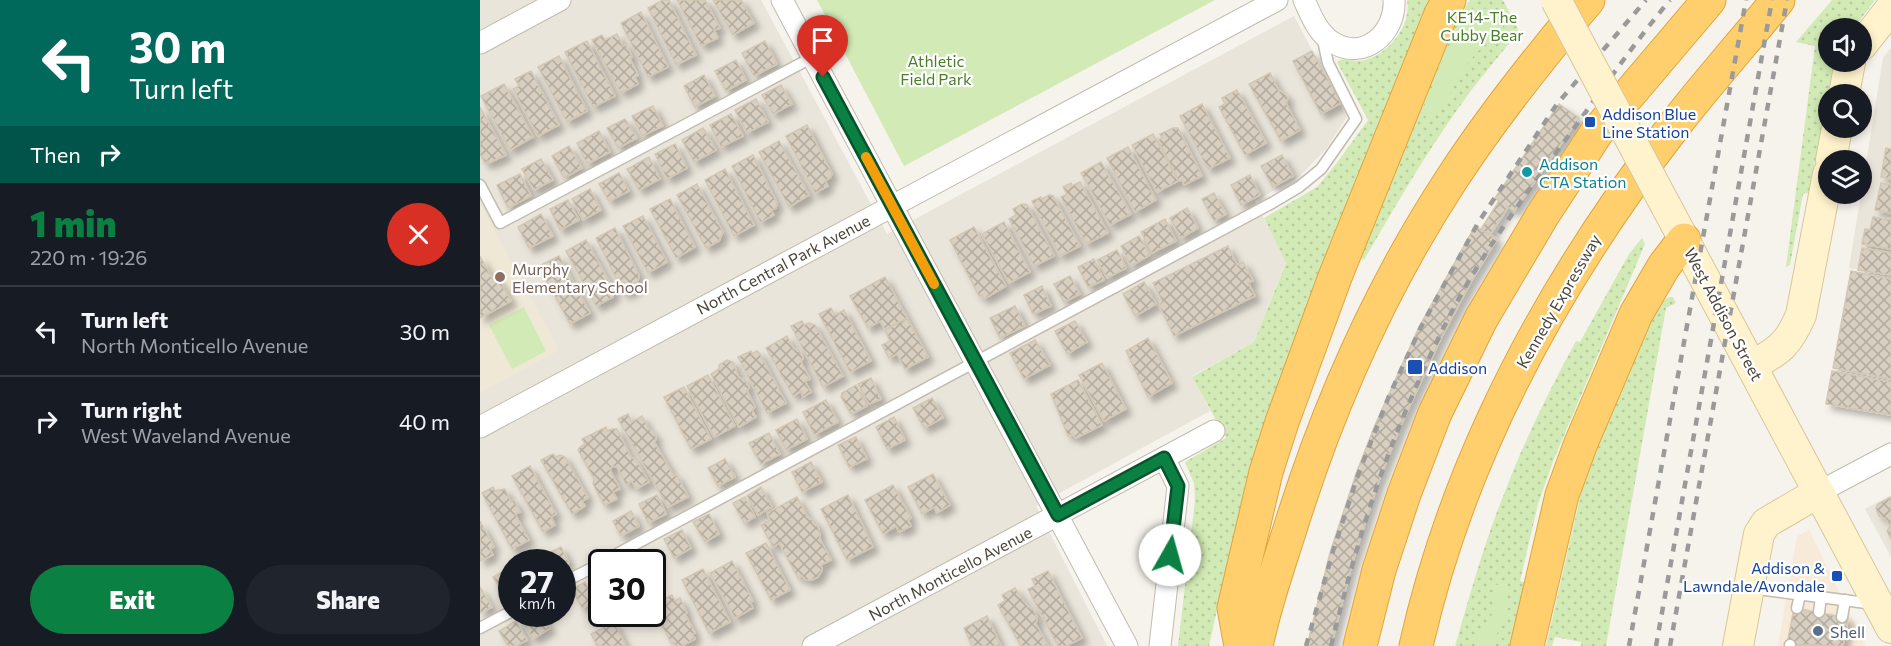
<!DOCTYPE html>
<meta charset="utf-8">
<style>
body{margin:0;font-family:Commissioner,sans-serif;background:#20242c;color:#f1f3f6;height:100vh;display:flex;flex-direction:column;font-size:22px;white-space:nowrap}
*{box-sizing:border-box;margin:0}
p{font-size:20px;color:#9ea1a6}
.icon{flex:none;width:33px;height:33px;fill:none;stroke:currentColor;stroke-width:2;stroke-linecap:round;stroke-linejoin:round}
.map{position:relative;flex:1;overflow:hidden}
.panel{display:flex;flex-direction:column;background:#171b24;width:480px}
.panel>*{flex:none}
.banner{background:#00695c;color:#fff;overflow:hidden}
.fabs{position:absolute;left:1338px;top:18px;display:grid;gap:12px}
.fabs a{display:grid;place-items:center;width:54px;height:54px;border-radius:50%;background:#171b24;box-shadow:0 3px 9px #0003;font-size:30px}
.speed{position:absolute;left:18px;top:549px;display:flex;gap:12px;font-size:30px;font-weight:700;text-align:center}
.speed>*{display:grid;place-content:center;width:78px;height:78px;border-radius:50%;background:#171b24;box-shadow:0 3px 9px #0003;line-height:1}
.speed small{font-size:15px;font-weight:400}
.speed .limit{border:3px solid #111;border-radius:9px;background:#fff;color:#111}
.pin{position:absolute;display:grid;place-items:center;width:51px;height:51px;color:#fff;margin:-62px -26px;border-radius:50% 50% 50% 0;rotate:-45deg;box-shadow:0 0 6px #0007}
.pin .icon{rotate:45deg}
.me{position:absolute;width:66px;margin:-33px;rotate:7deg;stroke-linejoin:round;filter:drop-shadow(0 0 4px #0008)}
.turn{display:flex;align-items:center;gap:21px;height:126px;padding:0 30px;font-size:27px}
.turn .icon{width:78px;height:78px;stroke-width:2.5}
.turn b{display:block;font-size:42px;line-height:51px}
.then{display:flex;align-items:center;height:57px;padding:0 30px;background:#0003;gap:12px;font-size:22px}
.round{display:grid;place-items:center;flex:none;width:63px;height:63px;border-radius:32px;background:#20242c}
.summary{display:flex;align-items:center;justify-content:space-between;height:102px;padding:0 30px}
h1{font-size:36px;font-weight:800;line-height:45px;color:#0b8043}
.primary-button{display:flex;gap:12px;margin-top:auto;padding:12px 30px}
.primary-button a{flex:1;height:69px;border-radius:36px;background:#0b8043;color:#fff;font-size:24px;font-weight:800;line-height:69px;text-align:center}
.primary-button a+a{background:#20242c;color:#f1f3f6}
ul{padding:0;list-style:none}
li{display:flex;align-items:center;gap:18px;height:90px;padding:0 30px;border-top:2px solid #363941}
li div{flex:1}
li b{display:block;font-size:22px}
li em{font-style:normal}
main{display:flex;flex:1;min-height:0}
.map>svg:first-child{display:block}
</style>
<main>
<section class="panel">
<div class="banner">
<div class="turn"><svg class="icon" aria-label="left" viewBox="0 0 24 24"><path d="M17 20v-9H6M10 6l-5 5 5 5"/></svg><div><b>30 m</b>Turn left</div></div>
<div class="then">Then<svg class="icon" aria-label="right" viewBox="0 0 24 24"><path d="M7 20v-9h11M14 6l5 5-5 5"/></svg></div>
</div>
<div class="summary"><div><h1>1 min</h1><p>220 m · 19:26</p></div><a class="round" style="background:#d93025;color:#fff"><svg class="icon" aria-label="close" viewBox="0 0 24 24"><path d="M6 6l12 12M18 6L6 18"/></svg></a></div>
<ul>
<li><svg class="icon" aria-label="left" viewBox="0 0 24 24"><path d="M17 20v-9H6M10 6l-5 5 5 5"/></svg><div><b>Turn left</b><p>North Monticello Avenue</p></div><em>30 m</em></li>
<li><svg class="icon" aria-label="right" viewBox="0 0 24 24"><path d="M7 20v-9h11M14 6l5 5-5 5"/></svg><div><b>Turn right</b><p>West Waveland Avenue</p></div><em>40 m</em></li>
</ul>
<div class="primary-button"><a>Exit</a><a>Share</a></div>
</section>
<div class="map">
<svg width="1411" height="646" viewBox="0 0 1411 646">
<defs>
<pattern id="grass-dots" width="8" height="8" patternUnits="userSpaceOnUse" patternTransform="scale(1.5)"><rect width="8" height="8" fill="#d2eab5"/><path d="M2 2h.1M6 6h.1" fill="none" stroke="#b6ca9c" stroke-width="1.8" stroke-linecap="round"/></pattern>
<pattern id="building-cross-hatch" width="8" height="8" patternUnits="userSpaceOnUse" patternTransform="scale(1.5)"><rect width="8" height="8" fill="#d8cfc1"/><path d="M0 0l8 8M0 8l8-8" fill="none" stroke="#b1aa9e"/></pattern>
<filter id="shadow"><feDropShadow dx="5.5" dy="5.5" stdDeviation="3" flood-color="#0004"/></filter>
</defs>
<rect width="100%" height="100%" fill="#f6f3ec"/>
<g fill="#eae5da" fill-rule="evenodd">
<path d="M0 0H281L407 234 814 16 867 117 846 149 820 176 775 201 806 262 774 342 712 376 730 411 556 506 627 646H0ZM32 562H82V614H32ZM122 562H172V614H122Z"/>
<polygon points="1411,48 1411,276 1369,268 1403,58"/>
<polygon points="1411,495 1411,557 1385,509"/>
</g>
<polygon fill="#f7ead8" points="1329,530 1386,646 1298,646 1317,536"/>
<polygon fill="#efe8d6" points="0,204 79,350 0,393"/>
<g fill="url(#grass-dots)">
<path d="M927 0H953L742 587 729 646H698L715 500 714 483 705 462 746 438 712 377 774 342 806 263 784 218 837 187 856 164 888 120 857 62C864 56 871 61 879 61 906 58 932 27 927 0Z"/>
<path d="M990 0H1023L1039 31C1024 50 1008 69 993 88 952 143 918 201 884 260L876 255 968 34Z"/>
<polygon points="1352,0 1395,0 1374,28 1348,28 1348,62 1354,62 1329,193 1323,194 1310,265 1306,267 1335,46 1316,42"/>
<path d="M1162 238 1165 244 1074 459 1058 504 1040 581 1047 583 1032 646H975C990 595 1004 543 1024 494 1044 441 1069 391 1096 341L1100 342 1149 254Z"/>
<polygon points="1189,297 1193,297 1196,303 1186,308 1126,646 1101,646 1101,642 1075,637 1072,646 1066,646 1106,472 1175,309 1181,301"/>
</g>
<g fill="#d2eab5">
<polygon points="337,0 735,0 424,166"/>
<path d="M994 7 1014 10 1024 29C1014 38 1001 47 993 57 977 76 970 99 954 117L946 118 943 109 972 39Z"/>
<polygon points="44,307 66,351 32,369 9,325"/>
<path d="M1022 584C1038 615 1016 620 1015 646H997L998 636 1015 610V585Z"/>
</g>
<g fill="url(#building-cross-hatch)" stroke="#d3c7b4" stroke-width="1.5" filter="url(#shadow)">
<polygon points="183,0 189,0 216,55 196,65 168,8"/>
<polygon points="197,0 225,0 240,28 234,30 238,38 221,46"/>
<polygon points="233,0 261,0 274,23 253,35"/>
<polygon points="161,12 188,67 168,77 141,23"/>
<polygon points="137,34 143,46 146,45 152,57 150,59 158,75 155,77 158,84 141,93 112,40 122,35 125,40"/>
<polygon points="107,41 135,96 113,107 85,52"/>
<polygon points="285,41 297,64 274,76 262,53"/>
<polygon points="832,51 861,103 841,114 813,61"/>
<polygon points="79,56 107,111 87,122 58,67"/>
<polygon points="256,60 266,80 246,91 235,71"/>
<polygon points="51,71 79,125 58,136 33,89 39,86 35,79"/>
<polygon points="790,73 799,91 803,92 808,98 806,103 820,130 801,141 769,84"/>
<polygon points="224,75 235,96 215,107 204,86"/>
<polygon points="24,84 53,137 30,150 1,96"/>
<polygon points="301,85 312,104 293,114 282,95"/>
<polygon points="757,90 786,143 765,155 739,107 745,104 742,98"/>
<polygon points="276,99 288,122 267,133 255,110"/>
<polygon points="722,104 750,158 728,169 700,116"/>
<polygon points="1079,104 1099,118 1034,211 1028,207 1010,235 1001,229 1019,201 1015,198"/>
<polygon points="173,106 183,126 162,136 152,116"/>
<polygon points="0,107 26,155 9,163 8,161 5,163 0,154"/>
<polygon points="251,114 263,136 241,147 230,125"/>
<polygon points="145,119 157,138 138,148 127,128"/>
<polygon points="327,125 352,174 350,178 345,181 348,186 335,193 306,136"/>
<polygon points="223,128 236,150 214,162 202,140"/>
<polygon points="693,128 698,128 722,176 704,185 702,180 699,181 678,140 682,138 680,134"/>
<polygon points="119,131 130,152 107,164 97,143"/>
<polygon points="673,134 698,181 677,192 652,145"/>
<polygon points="299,141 329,195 309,207 279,152"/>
<polygon points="195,144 207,168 187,179 175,154"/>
<polygon points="89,146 102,168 84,178 72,156"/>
<polygon points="648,147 676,200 655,212 627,158"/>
<polygon points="1406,148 1411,149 1411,179 1401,177"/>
<polygon points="273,155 297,203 296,208 291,210 294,215 280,222 252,166"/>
<polygon points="802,155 813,176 793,187 781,166"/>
<polygon points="169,157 180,179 159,190 147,169"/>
<polygon points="61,159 73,180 54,190 42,169"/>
<polygon points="621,162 651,214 630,225 601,173"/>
<polygon points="245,169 274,225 254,236 225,180"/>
<polygon points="139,173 149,191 129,201 119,184"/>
<polygon points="40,174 51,196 28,208 17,185"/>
<polygon points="770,175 780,195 761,205 751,185"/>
<polygon points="600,182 628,233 606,244 581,197 587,194 583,187 591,183 592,186"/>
<polygon points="1401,183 1411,185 1411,213 1395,210"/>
<polygon points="217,184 243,232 239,241 226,248 197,195"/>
<polygon points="110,189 121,210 103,220 92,199"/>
<polygon points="734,193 746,214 734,221 722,199"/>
<polygon points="569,195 573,196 600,246 580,256 552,201 561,197 562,199"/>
<polygon points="190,199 215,247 196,258 170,209"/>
<polygon points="88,200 99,220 80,230 70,209"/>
<polygon points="542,204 547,205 574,256 554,266 529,219 536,215 533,209"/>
<polygon points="707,208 718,228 701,238 690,218"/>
<polygon points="61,214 73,236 49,248 38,227"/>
<polygon points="163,216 187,262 168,273 143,226"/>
<polygon points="1393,217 1411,220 1411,249 1382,244 1385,229 1390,230"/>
<polygon points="685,219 696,241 672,253 661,232"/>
<polygon points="524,222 550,272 529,283 502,234"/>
<polygon points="995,226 1017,239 993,278 961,338 921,425 898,483 872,564 851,646 827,646 850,553 876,474 895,425 939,327"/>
<polygon points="494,227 526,286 504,299 502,295 499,296 470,240"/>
<polygon points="135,228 159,275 158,281 154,284 156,288 144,294 116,238"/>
<polygon points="659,236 670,255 651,266 641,246"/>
<polygon points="106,240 134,290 133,297 116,306 86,251"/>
<polygon points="748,246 757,265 763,262 773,281 768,282 775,296 694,336 679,305 682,301 673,283"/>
<polygon points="1382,248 1411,253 1411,275 1378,270"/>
<polygon points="637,250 646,268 627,278 617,260"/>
<polygon points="0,256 13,280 18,278 31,301 0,318"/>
<polygon points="79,256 110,313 90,324 59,266"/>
<polygon points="614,259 624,280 608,287 598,267"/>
<polygon points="1371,271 1411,279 1411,379 1353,368"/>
<polygon points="590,276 600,294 584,302 574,284"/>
<polygon points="405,277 427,318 405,330 400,321 388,328 370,296"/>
<polygon points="664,282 676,304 655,316 643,294"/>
<polygon points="562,286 571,306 553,314 544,295"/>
<polygon points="535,306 545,326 520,338 510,318"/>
<polygon points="351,308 355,315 364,310 391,361 370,372 339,314"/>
<polygon points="427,318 448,357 425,369 417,354 409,358 402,345 410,341 405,330"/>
<polygon points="322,321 324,325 329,323 335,325 363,376 343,387 311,326"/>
<polygon points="595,321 607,342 587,354 575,331"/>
<polygon points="307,336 314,349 319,350 323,358 321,362 330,379 325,381 331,392 323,397 321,391 313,396 286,348"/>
<polygon points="668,338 692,383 668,397 646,351"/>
<polygon points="555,340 570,365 544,379 530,353"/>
<polygon points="271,351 272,354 277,351 280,354 306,403 287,413 258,357"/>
<polygon points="247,360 253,362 259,378 265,380 269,387 267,391 275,407 272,410 276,417 259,427 231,374 239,369 239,365"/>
<polygon points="622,363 646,409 624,421 599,375"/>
<polygon points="1352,371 1411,382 1411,415 1346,404"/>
<polygon points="228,375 255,426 234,437 207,386"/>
<polygon points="391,378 401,399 389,404 378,384"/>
<polygon points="598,380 622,425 596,438 592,434 588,436 571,394"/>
<polygon points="376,385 387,406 371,414 361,397 362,393"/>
<polygon points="204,387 231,439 211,449 184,397"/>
<polygon points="452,398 463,418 444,428 433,408"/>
<polygon points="346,400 358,422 334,435 323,412"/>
<polygon points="148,414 152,422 162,416 169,429 173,432 176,436 175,443 194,476 197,475 208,497 188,507 138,419"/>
<polygon points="414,417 425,440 407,449 396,427"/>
<polygon points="317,419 327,439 306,450 296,430"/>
<polygon points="126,427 127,431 132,429 137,429 151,457 157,461 169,482 156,489 152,481 146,485 137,467 132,466 130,470 140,489 133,492 137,499 124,505 113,484 114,479 98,450 100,447 105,444 102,439"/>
<polygon points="289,433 300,454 281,464 269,443"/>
<polygon points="376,437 387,459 369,467 358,445"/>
<polygon points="73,454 76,457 80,455 85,457 108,498 102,501 105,506 92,514 61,460"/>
<polygon points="245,459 255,477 238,486 228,468"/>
<polygon points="331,462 342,482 322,492 312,472"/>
<polygon points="50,466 76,514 71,517 75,525 63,532 32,476"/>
<polygon points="453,474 470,505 457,513 454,507 442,514 428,487"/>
<polygon points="413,485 431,518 428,520 431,526 419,532 416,526 403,534 385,500"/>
<polygon points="13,487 15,491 25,489 31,502 34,500 40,512 35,514 49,540 32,549 2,493"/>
<polygon points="281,487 292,507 278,515 267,496"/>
<polygon points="177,495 186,514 168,523 159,504"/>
<polygon points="368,495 393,547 367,560 341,509"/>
<polygon points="265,497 275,517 264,523 253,503"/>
<polygon points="317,497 328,517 335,522 339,530 340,539 351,560 341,565 342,570 338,577 332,580 325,580 322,575 318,578 299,543 293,547 281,525 290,520 287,513"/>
<polygon points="1411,497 1411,539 1407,531 1410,526 1405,518 1399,516 1396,508 1398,504"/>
<polygon points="151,511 159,526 141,536 133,521"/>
<polygon points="229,514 239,534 225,542 213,522"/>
<polygon points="0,521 14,547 10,549 13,555 0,561"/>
<polygon points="202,530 211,548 194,558 184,539"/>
<polygon points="286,543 310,590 291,600 266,553"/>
<polygon points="81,547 89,563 82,567 82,562 77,562 71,552"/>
<polygon points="67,551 73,562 53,562 51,559"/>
<polygon points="252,561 273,601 270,602 273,608 255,618 230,573"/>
<polygon points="32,567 32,596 26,599 13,577"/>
<polygon points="223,569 250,622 229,633 202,580"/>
<polygon points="568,571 602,638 586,646 578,646 548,589 555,586 552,579"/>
<polygon points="105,582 115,602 102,608 92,589"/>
<polygon points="0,587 12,607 0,613"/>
<polygon points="535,588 548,607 553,609 557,618 556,624 568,646 541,646 518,605 525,601 522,595"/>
<polygon points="192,595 195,601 200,598 207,613 205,614 215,633 212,634 215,639 202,646 196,646 194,643 192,644 175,613 180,610 176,603"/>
<polygon points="1314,608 1368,618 1363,646 1307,644"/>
<polygon points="49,614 61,614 70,628 53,639 40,619"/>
<polygon points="507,616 521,646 492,646 484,628"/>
<polygon points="36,621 47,640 36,646 28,646 19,631"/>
<polygon points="134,622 146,646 117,646 111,634"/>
</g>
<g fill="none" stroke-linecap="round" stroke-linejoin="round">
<defs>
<g id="lane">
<polyline points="0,185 20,223 333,57"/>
<polyline points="122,562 792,203 819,187 841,169 876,119 848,63 842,36"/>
<polyline points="82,583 122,563"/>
<polyline points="1270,588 1394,604"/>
<polyline points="1317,608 1320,595"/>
<polyline points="1339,612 1341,597"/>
<polyline points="1362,617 1365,600"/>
<polyline points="0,628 32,611"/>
<polyline points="1310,646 1310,645"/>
</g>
<g id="street">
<polyline points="302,0 647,646"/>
<path d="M824 0C831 15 837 32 852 42 884 62 916 33 914 0"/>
<polyline points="0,43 80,0"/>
<polyline points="0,427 797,0"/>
<polyline points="1339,492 1411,454"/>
<polyline points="333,646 734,431"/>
<polyline points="680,646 698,486 684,458"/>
</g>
<g id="secondary">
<polyline points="1382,45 1411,8"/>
<polyline points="1364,94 1370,62"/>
<polyline points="1351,160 1357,128"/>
<polyline points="1186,206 1411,628"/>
<path d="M1272 366C1300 350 1308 345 1321 315L1348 174"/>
<polyline points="1258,646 1279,534 1286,523 1339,492"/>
</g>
<g id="highway">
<polyline points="761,646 754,608 786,472 802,422 855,277 961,14 969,0"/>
<path d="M776 646C784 606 798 567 810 529 848 407 901 287 971 180 1012 117 1059 58 1108 0"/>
<polyline points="880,646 899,570 924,494 955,413 1001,319 1062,216 1117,132 1229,0"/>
<path d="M936 646C979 455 1075 280 1194 126 1227 83 1264 42 1298 0"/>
<polyline points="1047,646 1082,495 1101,443 1156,314 1184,266 1204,240"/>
</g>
</defs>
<use href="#lane" stroke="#c2bbae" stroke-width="13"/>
<use href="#street" stroke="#c2bbae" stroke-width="23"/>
<use href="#secondary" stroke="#d6c79b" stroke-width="32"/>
<use href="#highway" stroke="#e0a43c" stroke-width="35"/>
<use href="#lane" stroke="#fff" stroke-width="10"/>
<use href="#street" stroke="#fff" stroke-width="21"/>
<use href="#secondary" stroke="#fff3cd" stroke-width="30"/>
<use href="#highway" stroke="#ffcf6e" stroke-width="33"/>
<g stroke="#9a9a9a" stroke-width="4.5" stroke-dasharray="8 8" stroke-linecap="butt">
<polyline points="826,646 853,551 878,475 909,396 941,327 998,223 1077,104 1166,0"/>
<path d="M851 646C871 565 894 485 927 408 947 361 969 313 996 269 1025 222 1059 176 1092 131 1124 87 1155 42 1190 0"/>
<polyline points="1149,646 1266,0"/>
<polyline points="1176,646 1292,0"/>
<polyline points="1190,646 1307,0"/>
</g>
<defs>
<polyline id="secondary-bridge" points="1076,0 1186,206"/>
</defs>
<use href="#secondary-bridge" stroke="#d6c79b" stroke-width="32" stroke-linecap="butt"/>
<use href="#secondary-bridge" stroke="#fff3cd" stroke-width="30"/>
</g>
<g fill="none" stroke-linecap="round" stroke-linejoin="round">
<defs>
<polyline id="route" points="343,77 578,515 684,458 698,486 690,555"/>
</defs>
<use href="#route" stroke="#07532c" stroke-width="15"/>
<use href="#route" stroke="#0b8043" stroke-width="10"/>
<polyline stroke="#f59e0b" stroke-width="10" points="386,157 454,284"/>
</g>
<g fill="#1a4fb4" stroke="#fff" stroke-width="2">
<rect x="1104" y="116" width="12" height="12" rx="3"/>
<rect x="927" y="359" width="16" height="16" rx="3"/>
<rect x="1351" y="570" width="12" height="12" rx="3"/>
</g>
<circle fill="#0f9aa8" stroke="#fff" stroke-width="2" cx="1047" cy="172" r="6"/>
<circle fill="#8d6e63" stroke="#fff" stroke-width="2" cx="20" cy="277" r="6"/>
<circle fill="#5c6f8a" stroke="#fff" stroke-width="2" cx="1338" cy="631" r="6"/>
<g text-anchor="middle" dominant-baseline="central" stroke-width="4.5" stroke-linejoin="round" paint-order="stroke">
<g font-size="16" fill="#4a7f2a" stroke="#fff">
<text x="1002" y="16">KE14-The<tspan x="1002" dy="18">Cubby Bear</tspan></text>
<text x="456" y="60">Athletic<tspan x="456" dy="18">Field Park</tspan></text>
</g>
<g font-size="16" fill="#164399" stroke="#fff" text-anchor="start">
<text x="1122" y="113">Addison Blue<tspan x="1122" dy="18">Line Station</tspan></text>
<text x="948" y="367">Addison</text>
<text x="1345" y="567" text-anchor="end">Addison &amp;<tspan x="1345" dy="18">Lawndale/Avondale</tspan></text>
</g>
<g font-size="16" fill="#0d838f" stroke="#fff" text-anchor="start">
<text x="1059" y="163">Addison<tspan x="1059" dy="18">CTA Station</tspan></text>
</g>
<g font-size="16" fill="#4b4439" stroke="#fff">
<text transform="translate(303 264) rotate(-28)">North Central Park Avenue</text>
<text transform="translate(1078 301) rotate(-60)">Kennedy Expressway</text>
<text transform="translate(1244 314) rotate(62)">West Addison Street</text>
<text transform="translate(470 573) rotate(-28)">North Monticello Avenue</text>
</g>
<g font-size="16" fill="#785e54" stroke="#fff" text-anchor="start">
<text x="32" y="268">Murphy<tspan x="32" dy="18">Elementary School</tspan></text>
</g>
<g font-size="16" fill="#4e5e75" stroke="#fff" text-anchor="start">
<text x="1350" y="631">Shell</text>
</g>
</g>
</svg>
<div class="fabs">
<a><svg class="icon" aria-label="sound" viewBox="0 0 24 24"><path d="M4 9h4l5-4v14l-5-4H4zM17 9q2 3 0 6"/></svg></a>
<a><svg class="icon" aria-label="search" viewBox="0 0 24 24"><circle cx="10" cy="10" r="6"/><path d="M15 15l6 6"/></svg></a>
<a><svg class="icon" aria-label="layers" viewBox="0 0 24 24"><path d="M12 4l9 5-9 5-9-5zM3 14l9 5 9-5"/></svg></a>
</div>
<div class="speed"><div>27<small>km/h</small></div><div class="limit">30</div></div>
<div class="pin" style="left:343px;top:77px;background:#d93025"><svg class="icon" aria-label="arrive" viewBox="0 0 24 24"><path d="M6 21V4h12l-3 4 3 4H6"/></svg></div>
<svg class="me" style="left:690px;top:555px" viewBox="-20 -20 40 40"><circle r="19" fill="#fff"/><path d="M0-13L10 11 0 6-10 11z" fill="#0b8043"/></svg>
</div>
</main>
